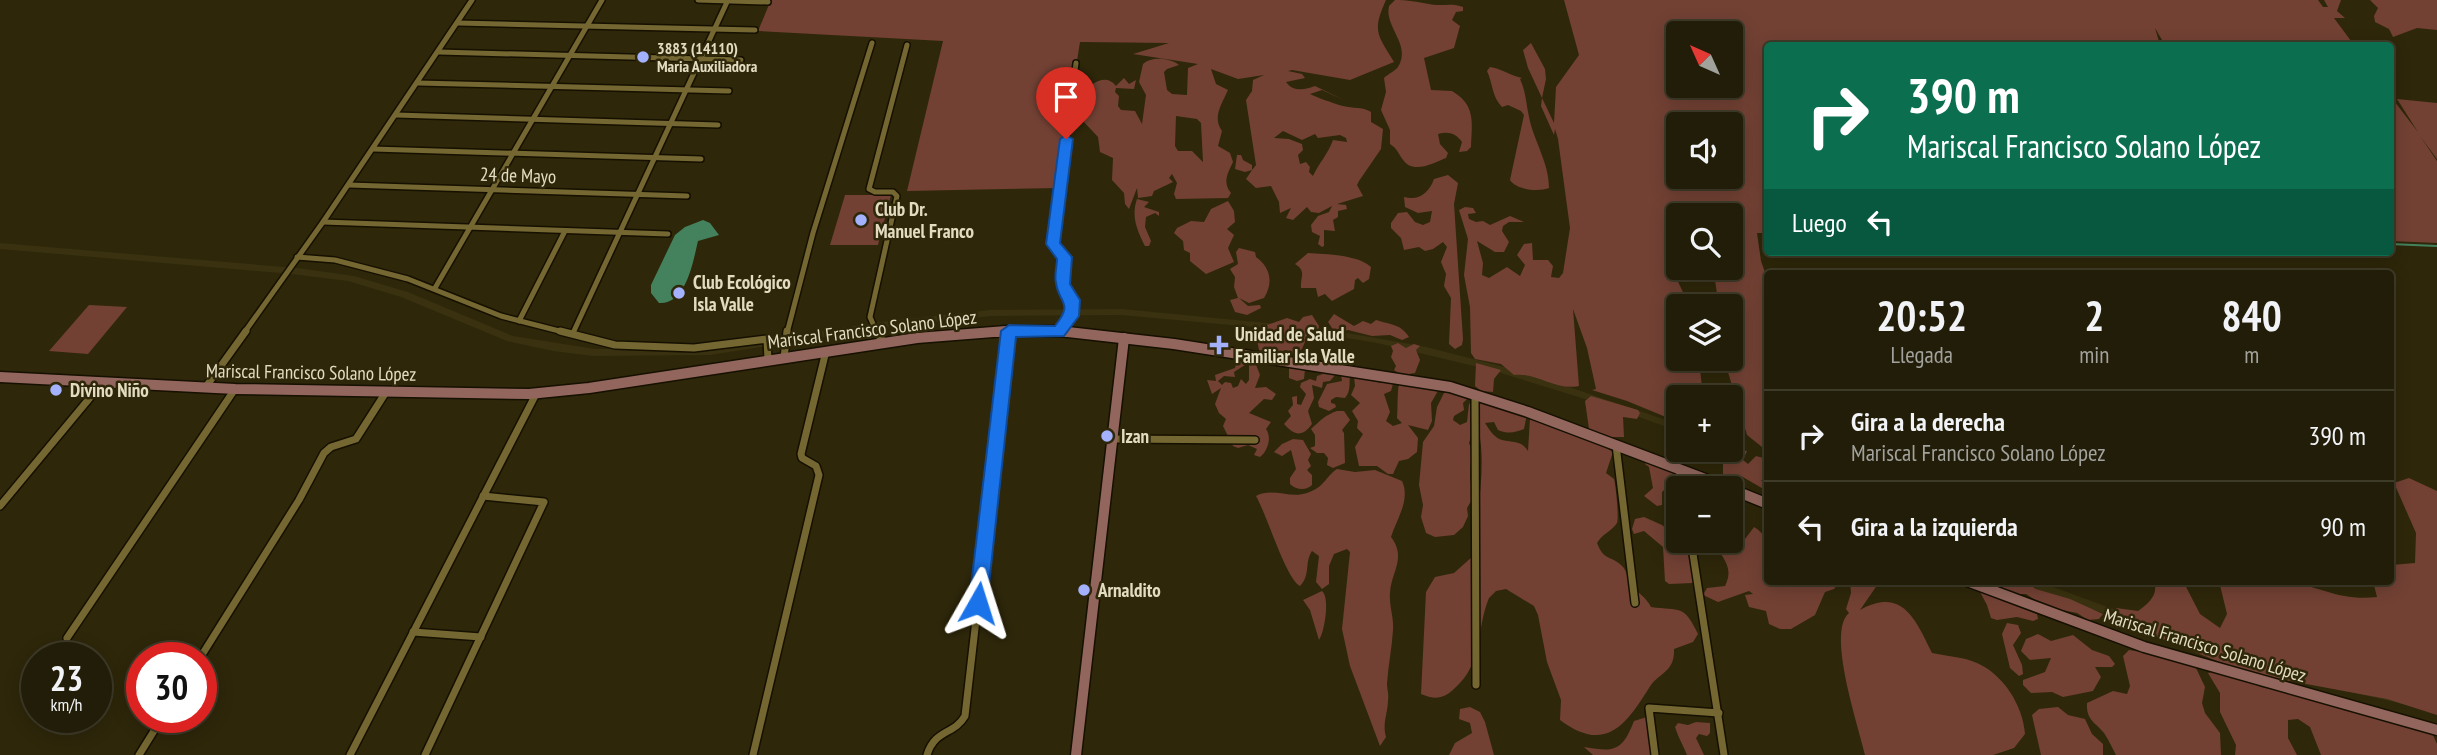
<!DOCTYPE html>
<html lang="es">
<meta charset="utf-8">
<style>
body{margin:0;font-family:"PT Sans Narrow",sans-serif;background:#2e2a16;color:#f1f3f6;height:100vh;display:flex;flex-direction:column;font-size:26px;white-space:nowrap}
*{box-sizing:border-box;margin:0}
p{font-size:23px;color:#a2a29c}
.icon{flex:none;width:38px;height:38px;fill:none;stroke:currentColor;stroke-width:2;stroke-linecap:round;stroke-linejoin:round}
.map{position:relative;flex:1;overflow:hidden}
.panel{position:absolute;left:1764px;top:270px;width:630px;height:315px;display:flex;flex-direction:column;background:#221d08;border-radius:7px;box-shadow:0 4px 18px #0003,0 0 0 2px #3f3b29}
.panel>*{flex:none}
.guide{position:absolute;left:1764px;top:42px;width:630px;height:214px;border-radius:7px;box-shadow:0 4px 18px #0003,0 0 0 2px #3f3b29;background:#0b6e4f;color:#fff;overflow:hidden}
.needle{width:46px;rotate:315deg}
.tools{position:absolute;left:1666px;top:21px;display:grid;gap:14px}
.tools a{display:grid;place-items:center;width:77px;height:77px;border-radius:7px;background:#221d08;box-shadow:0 4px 18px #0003,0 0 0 2px #3f3b29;font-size:35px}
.speed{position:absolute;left:21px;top:642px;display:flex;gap:14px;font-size:35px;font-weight:700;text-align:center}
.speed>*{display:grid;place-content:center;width:91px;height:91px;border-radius:50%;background:#221d08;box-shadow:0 4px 18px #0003,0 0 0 2px #3f3b29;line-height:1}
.speed small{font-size:18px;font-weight:400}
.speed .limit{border:10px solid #d22;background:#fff;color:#111}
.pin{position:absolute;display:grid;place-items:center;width:60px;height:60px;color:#fff;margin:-72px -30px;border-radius:50% 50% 50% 0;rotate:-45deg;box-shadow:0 0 7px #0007}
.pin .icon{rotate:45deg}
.me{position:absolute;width:77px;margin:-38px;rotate:6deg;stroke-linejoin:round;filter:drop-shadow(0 0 5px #0008)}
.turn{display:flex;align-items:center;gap:24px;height:147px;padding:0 28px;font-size:32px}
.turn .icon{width:91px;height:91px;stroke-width:2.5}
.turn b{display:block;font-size:49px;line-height:60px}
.then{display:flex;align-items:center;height:66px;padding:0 28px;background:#0003;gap:14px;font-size:26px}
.eta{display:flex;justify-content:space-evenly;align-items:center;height:119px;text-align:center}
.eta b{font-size:42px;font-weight:600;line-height:49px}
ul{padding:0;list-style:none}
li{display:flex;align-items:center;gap:21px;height:91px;padding:0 28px;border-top:2px solid #3f3b29}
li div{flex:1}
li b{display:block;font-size:26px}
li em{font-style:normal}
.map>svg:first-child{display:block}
</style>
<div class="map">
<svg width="2437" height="755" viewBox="0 0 2437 755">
<rect width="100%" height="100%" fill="#2e270a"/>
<g fill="#39310f">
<polygon points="0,243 297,268 354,276 408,292 513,336 595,349 710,348 880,322 990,310 1122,309 1318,328 1422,346 1528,373 1678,424 1678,431 1608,406 1491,370 1377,343 1317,333 1121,315 991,316 881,328 710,355 593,356 553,351 507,341 401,297 348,281 292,274 0,249"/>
<polygon points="2016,581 2037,581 2192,638 2437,712 2346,691 2192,646"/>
</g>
<g fill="#724134" fill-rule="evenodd">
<path d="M771 0H1386C1372 31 1377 34 1394 62L1350 80 1292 70 1288 71 1302 74 1305 78 1286 82C1293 92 1305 90 1315 86L1346 101 1322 90 1310 94C1313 96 1338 105 1343 106 1353 109 1362 106 1371 112V122L1383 129 1381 149 1359 181 1357 185 1363 196 1337 204 1346 205 1347 209 1338 211V217L1333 220 1335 231 1324 230V246L1322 247 1318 244 1320 236 1312 232 1311 225 1318 216 1329 212 1332 206 1319 213 1311 212 1307 207 1293 220 1286 218 1291 208 1280 213 1279 202 1271 186 1256 188 1246 179 1252 170 1245 172 1235 169 1237 155H1241L1243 160 1252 165V170L1256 165 1246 100 1252 91 1253 80 1264 75 1238 79 1211 69 1216 84 1228 90C1222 104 1212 117 1222 131L1218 146 1230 153 1233 162C1228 173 1222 182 1231 193L1228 198 1176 199 1174 194 1177 183 1172 174 1169 178 1173 182 1154 191 1152 196 1138 198 1137 188 1129 209 1125 204 1124 193 1112 180 1113 158 1100 152 1098 137 1083 121 1084 103 1080 94C1091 85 1105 72 1116 86L1124 78 1129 84 1136 80 1134 89 1116 88 1115 92 1119 96 1118 106 1121 110 1135 111 1142 124 1146 95 1139 82 1143 64C1152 56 1170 58 1179 65L1167 69 1164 72 1167 90 1172 94 1187 95 1188 68 1198 64 1133 54 1169 43 1080 42 1077 61H1075L1059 188 907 191 943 41 758 31ZM1176 116 1197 119 1201 123 1203 162 1192 151H1178L1175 146ZM1283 131 1302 140 1315 134 1318 138 1340 135 1346 138 1347 142 1333 140C1328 154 1319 163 1313 176L1309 172 1310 167 1306 162 1300 164 1298 155 1303 150 1302 144 1289 139 1274 138Z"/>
<path d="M1395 0C1408 0 1417 2 1429 4 1441 7 1451 2 1463 7V11L1456 12 1452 20 1460 26 1454 48 1424 58 1431 90 1452 91C1476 105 1472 123 1471 147L1467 151 1459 152 1462 142C1456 133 1448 131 1438 134L1440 144 1448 153 1446 158C1434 163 1414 174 1404 161 1398 154 1398 149 1390 144V130L1381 110 1386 92 1384 78C1388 74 1395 71 1398 67 1412 45 1384 27 1389 6Z"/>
<path d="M1564 0H2318L2323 7H2328L2324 0H2341L2337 11 2345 18H2334L2354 45H2165L2155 28 2160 45 1768 46 1767 233H1757L1761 261 1768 281 1767 451 1747 435 1724 359H1731V306H1719L1713 268H1731V215H1678V232H1669V262L1687 301V306H1678V359H1699L1703 397H1678V422L1627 401 1592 390 1596 389 1587 348 1573 309 1579 386C1555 391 1537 372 1514 375L1501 364 1475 359 1471 353 1470 307 1464 275 1468 239 1459 210 1465 207 1473 208 1476 213 1468 214 1469 219 1476 222 1483 221 1490 225 1510 216 1524 222H1509L1503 226 1502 231 1509 242 1504 252H1495L1477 241 1483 263 1482 275 1489 278 1507 267 1520 276 1525 265 1517 255 1524 244 1532 243 1533 260H1548L1553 266 1551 277 1559 278 1563 273 1570 228 1558 139 1555 129 1554 135 1541 106 1542 98 1528 68 1523 50 1531 43 1545 69 1546 79 1542 98 1554 123 1556 87 1579 55ZM1678 33H1731V86H1678ZM1678 124H1731V177H1678Z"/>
<polygon points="2370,0 2437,0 2437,30 2417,28 2393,37 2389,29 2375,22 2374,16 2378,8"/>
<path d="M1490 67C1500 68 1509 75 1522 78L1520 79C1526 92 1526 103 1529 117 1534 142 1549 162 1549 188 1539 192 1516 190 1510 180L1524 115 1521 111 1508 105 1502 107C1492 97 1493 84 1487 71Z"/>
<polygon points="2391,97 2418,132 2397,99 2437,103 2437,159 2420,136 2437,161 2437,243 2391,241"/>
<path d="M1448 175 1458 183 1454 204 1463 339 1462 345 1455 349 1449 344 1451 298 1444 286 1446 274 1441 262 1447 247 1443 242 1433 249 1425 251 1419 247 1404 250 1401 238 1391 228V223L1398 213 1407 212 1415 222 1423 225 1430 222 1432 211 1418 213 1405 207 1404 197C1419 201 1429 193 1434 179Z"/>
<polygon points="845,195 891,195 878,245 830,245"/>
<path d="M1137 199 1149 202 1144 207 1159 212V216L1155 213 1146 217 1145 227 1151 241 1149 246H1145C1137 230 1131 216 1137 199Z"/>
<polygon points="1228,201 1234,211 1235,222 1227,229 1234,235 1228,248 1234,262 1206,274 1190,261 1190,253 1184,250 1183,241 1174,233 1177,228 1191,221 1204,222 1211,209"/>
<path d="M1239 248 1255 252 1256 257C1270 267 1274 282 1264 298L1249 303 1239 298 1248 306 1260 305 1261 308 1247 315 1235 312 1230 300 1238 298 1234 287 1235 277 1230 269 1238 264 1236 252Z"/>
<path d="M1308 253C1325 254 1359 255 1371 267L1369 279 1363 283 1358 278 1355 280 1354 289 1332 301 1325 294 1318 297 1316 288H1301C1300 277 1307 271 1295 264Z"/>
<polygon points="89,305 127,307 88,354 49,351"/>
<path d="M1334 314 1354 326 1363 321 1371 324 1376 320C1390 325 1400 323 1409 337L1402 340 1390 335 1372 336 1348 330 1336 334 1328 322Z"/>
<polygon points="1312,315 1319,326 1318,332 1321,338 1317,343 1307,337 1302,349 1292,354 1286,350 1271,354 1259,350 1257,340 1267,334 1265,331 1267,325 1287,318 1299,322 1303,317"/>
<polygon points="1398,343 1406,348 1414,344 1420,346 1416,350 1420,360 1415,373 1402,375 1394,370 1396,366 1391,357 1393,351 1391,346"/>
<path d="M1248 357 1243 360 1245 365 1234 372 1235 377 1224 376 1218 381 1222 385 1225 382 1231 383 1233 388 1238 386 1241 379 1246 384 1249 380V364L1255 362 1260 375 1255 388 1266 387 1276 394 1272 400 1264 399 1249 413 1271 422 1266 429C1272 437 1268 451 1260 457L1254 455 1257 449 1248 445 1238 448 1233 446 1223 426 1226 419 1219 413 1215 404 1221 388 1212 394 1207 380 1216 381 1215 375 1235 368 1237 358Z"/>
<polygon points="1476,363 1501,370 1494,379 1493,392 1481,391 1475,386"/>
<path d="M1301 364 1337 368 1350 375C1349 384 1351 391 1345 398L1336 397 1331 400V403L1335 404 1336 407 1329 411 1319 407 1318 402 1327 384 1342 381 1341 375 1336 374 1330 381 1323 382 1322 388 1312 385 1314 398 1308 411 1312 424C1302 438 1294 435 1284 424L1291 416 1288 411 1293 405 1292 397 1297 396V404L1301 405 1306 394 1300 387 1301 383 1310 379 1316 381 1317 376 1323 374 1305 369 1304 379 1297 381 1289 378V365Z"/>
<path d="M1354 376 1381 383 1394 380 1391 391 1384 394 1390 412 1386 421 1393 426 1402 423 1397 418C1398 405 1397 395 1399 383L1439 389 1431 403 1432 421 1428 430 1408 425 1418 438 1417 452 1408 459 1399 461 1393 474H1388L1377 466H1359L1355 447 1363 434 1357 428 1358 421 1352 411 1360 403 1351 395 1355 386Z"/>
<path d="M1445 391 1454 394 1462 392 1470 396 1463 403 1464 410 1454 416 1453 420 1460 425 1467 422 1469 404 1473 401 1476 421 1479 400 1527 414 1524 429C1514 433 1508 434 1498 430L1494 422 1485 423C1489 429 1494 438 1502 440 1514 443 1521 440 1528 451L1530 418 1538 416 1597 442 1613 452 1606 473 1614 479C1616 486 1619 518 1617 523 1612 531 1602 534 1597 543 1604 561 1610 555 1621 565 1628 571 1627 579 1632 586 1639 594 1646 597 1651 607 1680 611 1684 604 1698 634L1693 642 1674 649C1675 673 1659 672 1649 688 1626 725 1605 754 1560 720L1561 700 1547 662 1538 615 1534 606 1506 589 1496 591 1489 598C1476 629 1483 664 1455 688 1444 699 1435 700 1421 694L1426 592 1435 577 1454 573 1473 556C1476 520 1489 455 1476 423L1469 443 1472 450 1470 476 1473 498 1467 508 1468 516 1463 527 1454 535 1435 537 1426 533 1421 517 1423 505 1419 485 1423 442 1434 426 1437 407Z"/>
<polygon points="1591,396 1638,410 1640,413 1637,419 1623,417 1624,437 1606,437 1589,429 1585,401"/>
<path d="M1337 411H1344L1350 420 1342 430 1344 433 1345 463 1333 468 1327 465 1328 458 1324 453H1317L1310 448 1315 446V435L1311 429C1320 421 1325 415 1337 411Z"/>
<path d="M1293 439 1303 440 1311 454 1308 460 1311 466 1307 470 1312 475V485C1306 491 1296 490 1290 484V478L1296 469 1291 450 1282 456 1274 452 1282 444Z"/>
<polygon points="1742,450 1747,451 1743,460 1748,464 1756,456 1767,459 1767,479 1761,480 1767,486 1767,491 1741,476 1736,476 1730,485 1723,484 1723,464 1735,462 1736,455"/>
<polygon points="1648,459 1661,468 1680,474 1674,475 1679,488 1677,507 1673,506 1668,486 1662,492 1662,505 1657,506 1644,496 1653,488 1649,467 1645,464"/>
<path d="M1337 469 1355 472 1375 470 1402 481C1411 500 1396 520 1391 537 1407 558 1391 572 1390 593 1389 606 1394 617 1393 630 1392 648 1388 666 1387 684 1387 689 1389 694 1388 700 1388 713 1382 723 1386 737L1380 746 1350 666 1342 629 1350 552 1347 549 1334 554 1329 566V584L1322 589 1316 582 1319 556 1312 551C1304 563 1311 575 1300 586 1286 579 1267 515 1256 496 1272 487 1290 499 1307 493 1325 487 1325 477 1337 469Z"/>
<path d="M2409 478 2437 491V715L2387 699 2247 673 2130 626 2116 608 2138 611C2148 604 2159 595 2154 581H2183L2200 614 2220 628 2227 614 2219 581C2242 581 2269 577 2291 582 2323 588 2341 601 2377 597L2373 581H2390L2391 565 2415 563 2416 533 2394 483Z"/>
<polygon points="1644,517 1662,525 1678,538 1678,541 1689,541 1693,583 1669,584 1665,581 1663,547 1644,531 1634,534 1632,529 1635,519"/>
<path d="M1754 527C1774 538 1767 562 1768 581H1840L1834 589 1825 592 1815 615 1791 629H1780L1769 624 1766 611 1749 607 1745 595 1753 594 1749 591 1718 602 1703 595 1707 588 1725 586C1735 566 1721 558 1714 541H1731V533L1741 540 1745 539Z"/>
<path d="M1850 581H1880L1860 610C1903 586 1916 621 1932 653 1946 656 1964 657 1977 663 2004 675 2023 706 2025 734L2014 748 1993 755H1865C1859 727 1826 632 1849 613L1846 609 1851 593Z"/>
<polygon points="1983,581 2023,581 2036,589 2070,599 2103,614 2099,619 2088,620 2077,613 2046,607 2026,594 2016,594"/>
<path d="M1322 591C1330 597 1325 631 1319 640L1310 610 1303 600Z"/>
<polygon points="1984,591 1999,599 2014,602 2016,606 2037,614 2038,619 2033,621 2017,617 1997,620 1991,618 1987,605 1980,592"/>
<polygon points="2007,623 2018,625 2021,633 2013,645 2022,665 2023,674 2019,676 2010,668 2002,634"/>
<polygon points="2038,634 2051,641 2073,635 2092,650 2109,656 2115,664 2112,667 2095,667 2101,677 2093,691 2063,697 2052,692 2031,693 2023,685 2023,680 2045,672 2051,658 2030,660 2021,651 2026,639"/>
<path d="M2129 650 2186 659 2196 668 2205 687 2202 703 2205 713 2220 733 2221 755H2116C2112 748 2109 740 2104 733 2095 722 2086 720 2087 703L2113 691 2127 694 2130 686 2123 656Z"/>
<polygon points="2214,671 2238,676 2261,687 2345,705 2432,733 2437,744 2437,755 2321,755 2310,727 2298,719 2288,720 2288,738 2297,755 2235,755 2236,745 2220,712 2220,693 2208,673"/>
<polygon points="1470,707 1480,712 1485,722 1494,755 1449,755 1455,743 1472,733 1470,723 1459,719 1460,709"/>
<polygon points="2058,707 2068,715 2085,719 2092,734 2103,744 2103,755 2041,755 2032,715 2039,709"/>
<path d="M1647 717 1656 755H1593L1584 747C1614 752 1622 752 1634 721Z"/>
<path d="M1696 722 1710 723V733L1707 736 1699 734 1696 738 1704 755H1687C1683 745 1678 737 1675 727L1678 723 1688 725Z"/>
</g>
<path fill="#44825d" d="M703 220 710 223 719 235 698 241C693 262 686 305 659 303L651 293V285L675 235 685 227Z"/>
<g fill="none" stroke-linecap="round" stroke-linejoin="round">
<polyline stroke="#44825d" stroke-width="2" points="2390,244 2437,246"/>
<defs>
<g id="street-far1">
<polyline points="698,0 768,2"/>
<polyline points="458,23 755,30"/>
<polyline points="439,52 741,60"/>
<polyline points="418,83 729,91"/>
<polyline points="396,115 718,125"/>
<polyline points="373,149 701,159"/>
<polyline points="349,185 687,196"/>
<polyline points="323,222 668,234"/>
<polyline points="297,257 335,260 408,279 501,316 567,333"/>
<polyline points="435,288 602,0"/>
<polyline points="519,321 565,231"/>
<polyline points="1059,331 1072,316 1072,300 1063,284 1065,257 1053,244 1076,63"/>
<polyline points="244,333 323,222 472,0"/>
<polyline points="573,333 728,0"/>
<polyline points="787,333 813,233 872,43"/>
<polyline points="877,333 870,317 897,196 893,192 875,192 869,189 907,45"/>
</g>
<g id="street">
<polyline points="560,331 615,345 694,348 767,339 768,360"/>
<polyline points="876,331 884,343"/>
<polyline points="784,358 787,331"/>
<polyline points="205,388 246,331"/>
<polyline points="1475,394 1476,685"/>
<polyline points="1113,439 1255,440"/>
<polyline points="1616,445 1635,603"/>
<polyline points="1679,469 1682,488"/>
<polyline points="0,506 103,382"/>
<polyline points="1691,541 1724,755"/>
<polyline points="413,632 481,637"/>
<polyline points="67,638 235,389"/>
<polyline points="200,658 299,500 324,453 331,447 356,439 386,392"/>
<polyline points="139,755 162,718"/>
<polyline points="350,755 536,394"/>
<polyline points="425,755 544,502 483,496"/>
<polyline points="753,755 819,475 816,466 802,458 801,454 826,351"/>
<path d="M927 755C935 729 954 735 965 716L1009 331"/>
<polyline points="1655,755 1649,708 1719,713"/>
</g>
<polyline id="secondary-far1" points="984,333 1074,333"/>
<g id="secondary">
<polyline points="0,377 235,389 529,394 589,388 917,338 1006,331 1059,331 1174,344 1450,387 1528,412 1729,488"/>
<polyline points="1731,489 1768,504"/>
<polyline points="1967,581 2144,647 2437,730"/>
<polyline points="1076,755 1124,338"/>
</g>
</defs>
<use href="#street-far1" stroke="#161000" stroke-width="8"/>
<use href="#street" stroke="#161000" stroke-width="10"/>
<use href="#secondary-far1" stroke="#161000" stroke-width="10"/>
<use href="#secondary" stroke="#161000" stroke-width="13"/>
<use href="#street-far1" stroke="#746731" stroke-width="5"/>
<use href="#street" stroke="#746731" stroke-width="7"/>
<use href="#secondary-far1" stroke="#92665c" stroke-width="8"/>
<use href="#secondary" stroke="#92665c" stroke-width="10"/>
</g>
<path fill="#1a73e8" stroke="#114b97" stroke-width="2" d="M1066 135 1073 139 1060 243 1072 257 1070 284 1080 300 1079 316 1064 336 1016 337 987 603 985 608 978 611 972 608 969 603 1001 331 1009 325 1055 326C1074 302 1059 304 1056 283 1054 276 1057 266 1057 259L1046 244 1060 139Z"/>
<g fill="#a4b1fc" stroke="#2e270a" stroke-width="2.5">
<circle cx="643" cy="57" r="7"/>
<circle cx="861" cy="220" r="7"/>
<circle cx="679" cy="293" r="7"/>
<path d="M1215.5 334.5h7v7h7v7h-7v7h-7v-7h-7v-7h7z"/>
<circle cx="56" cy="390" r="7"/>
<circle cx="1107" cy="436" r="7"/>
<circle cx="1084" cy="590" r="7"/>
</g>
<g text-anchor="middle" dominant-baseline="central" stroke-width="5" stroke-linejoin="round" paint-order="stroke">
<g font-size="16" font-weight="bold" fill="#e3dcc0" stroke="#2e270a" text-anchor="start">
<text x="657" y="48">3883 (14110)<tspan x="657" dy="18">Maria Auxiliadora</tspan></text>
</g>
<g font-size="19" fill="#e3dcc0" stroke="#2e270a">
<text transform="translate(518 175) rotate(2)">24 de Mayo</text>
<text transform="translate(872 329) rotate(-7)">Mariscal Francisco Solano López</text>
<text transform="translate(311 372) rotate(1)">Mariscal Francisco Solano López</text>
<text transform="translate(2205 645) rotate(17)">Mariscal Francisco Solano López</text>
</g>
<g font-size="19" font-weight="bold" fill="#e3dcc0" stroke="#2e270a" text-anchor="start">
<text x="875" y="209">Club Dr.<tspan x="875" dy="22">Manuel Franco</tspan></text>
<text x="693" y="282">Club Ecológico<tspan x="693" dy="22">Isla Valle</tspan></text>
<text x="1235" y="334">Unidad de Salud<tspan x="1235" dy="22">Familiar Isla Valle</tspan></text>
<text x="70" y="390">Divino Niño</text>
<text x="1121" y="436">Izan</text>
<text x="1098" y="590">Arnaldito</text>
</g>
</g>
</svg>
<div class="tools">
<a><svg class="needle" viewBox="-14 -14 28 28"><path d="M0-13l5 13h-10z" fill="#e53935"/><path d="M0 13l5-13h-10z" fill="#a2a29c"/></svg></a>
<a><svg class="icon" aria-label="sound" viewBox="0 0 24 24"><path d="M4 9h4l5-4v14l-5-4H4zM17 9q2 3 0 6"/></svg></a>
<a><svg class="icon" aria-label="search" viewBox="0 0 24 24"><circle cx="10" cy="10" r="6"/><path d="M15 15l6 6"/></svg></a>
<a><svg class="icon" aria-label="layers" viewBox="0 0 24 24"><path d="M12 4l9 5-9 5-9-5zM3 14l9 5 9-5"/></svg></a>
<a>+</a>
<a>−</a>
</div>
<div class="speed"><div>23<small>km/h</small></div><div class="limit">30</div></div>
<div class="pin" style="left:1066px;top:139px;background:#d93025"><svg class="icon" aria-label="arrive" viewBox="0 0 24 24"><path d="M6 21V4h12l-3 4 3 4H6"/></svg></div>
<svg class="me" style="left:978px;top:603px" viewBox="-20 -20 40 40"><path d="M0-17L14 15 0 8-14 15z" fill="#1a73e8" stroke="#fff" stroke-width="4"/></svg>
<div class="guide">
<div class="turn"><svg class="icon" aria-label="right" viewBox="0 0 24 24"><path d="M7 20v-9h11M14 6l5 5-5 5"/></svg><div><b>390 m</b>Mariscal Francisco Solano López</div></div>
<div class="then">Luego<svg class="icon" aria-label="left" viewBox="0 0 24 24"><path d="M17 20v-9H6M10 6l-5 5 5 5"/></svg></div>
</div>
<section class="panel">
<div class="eta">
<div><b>20:52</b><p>Llegada</p></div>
<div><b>2</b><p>min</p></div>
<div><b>840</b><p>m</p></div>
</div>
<ul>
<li><svg class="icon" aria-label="right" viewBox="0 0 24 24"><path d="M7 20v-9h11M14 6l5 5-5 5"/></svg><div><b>Gira a la derecha</b><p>Mariscal Francisco Solano López</p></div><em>390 m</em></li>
<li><svg class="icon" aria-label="left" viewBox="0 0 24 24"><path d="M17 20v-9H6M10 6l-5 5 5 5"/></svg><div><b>Gira a la izquierda</b></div><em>90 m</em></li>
</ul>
</section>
</div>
